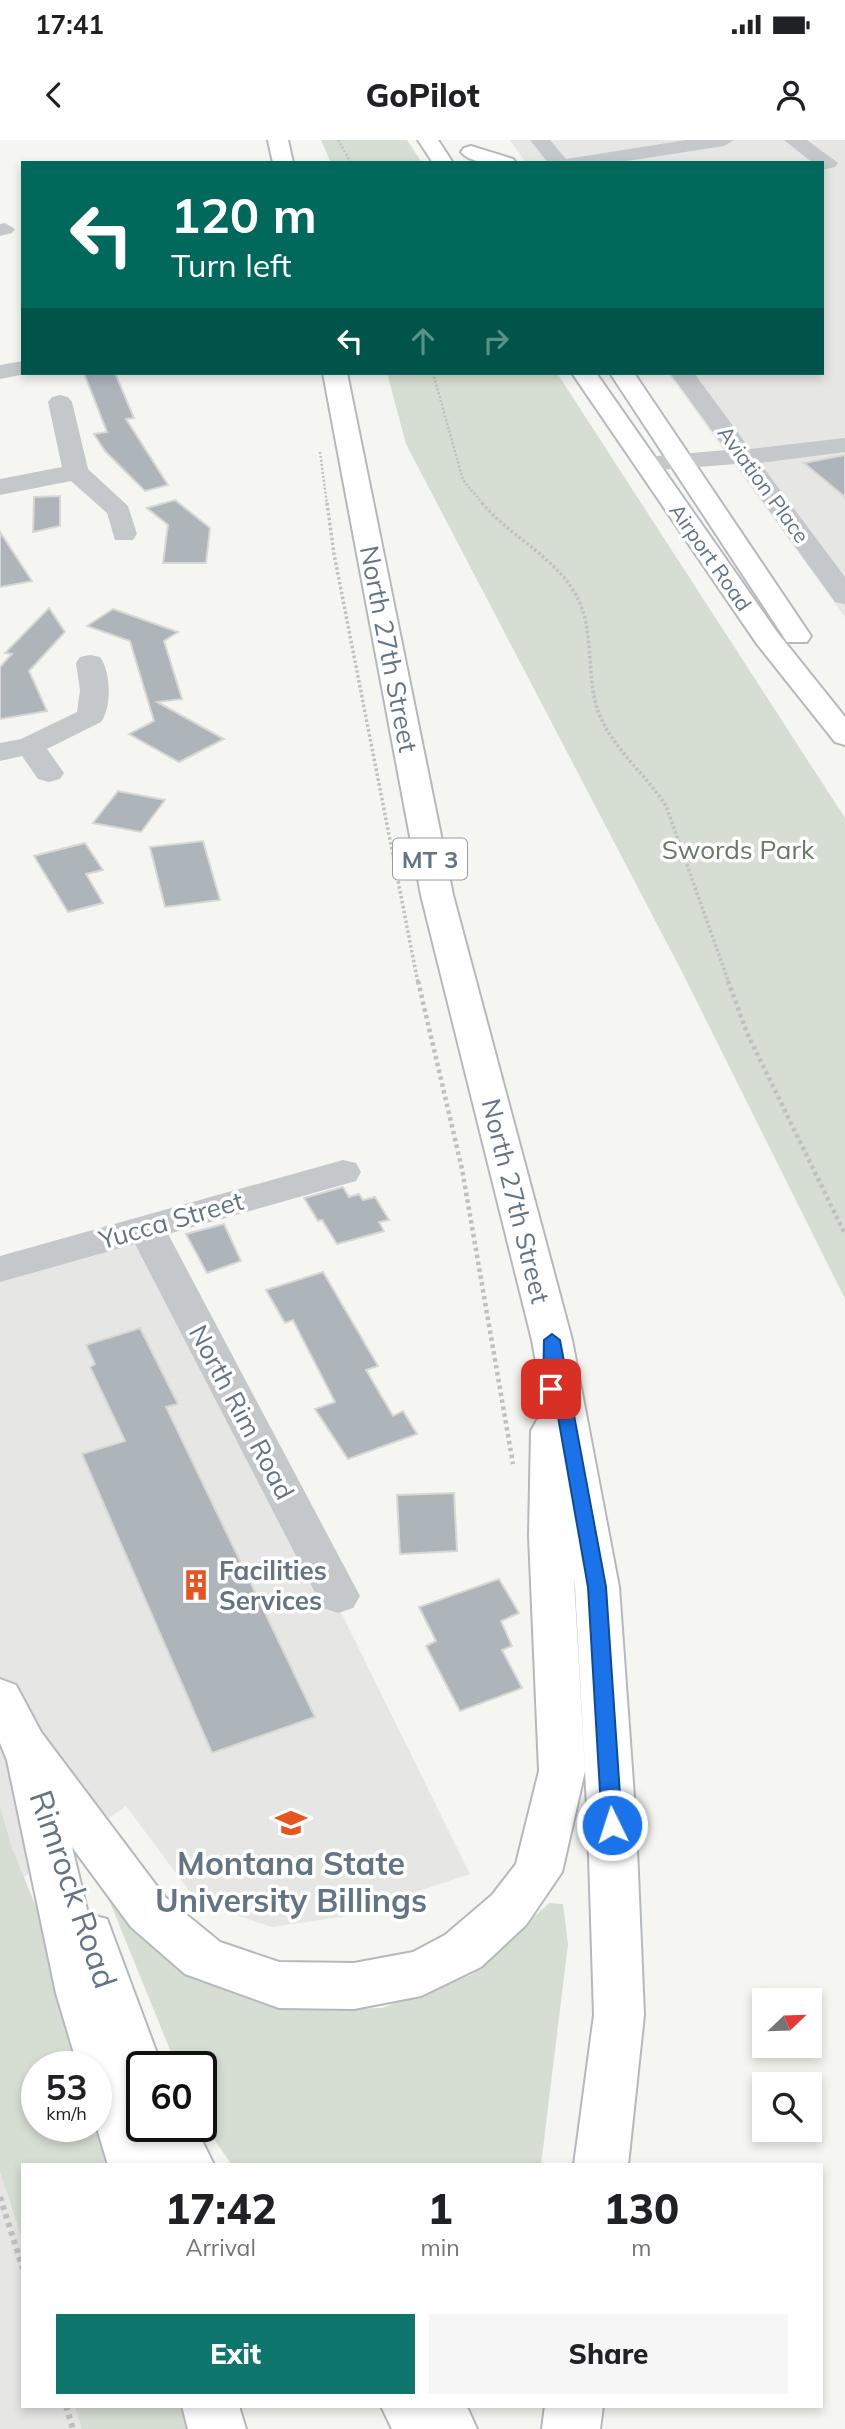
<!DOCTYPE html>
<style>
body{margin:0;font-family:Mulish,sans-serif;background:#f6f6f6;color:#202124;height:100vh;display:flex;flex-direction:column;font-size:26px;white-space:nowrap}
*{box-sizing:border-box;margin:0}
p{font-size:23px;color:#757577}
.icon{flex:none;width:38px;height:38px;fill:none;stroke:currentColor;stroke-width:2;stroke-linecap:round;stroke-linejoin:round}
.map{position:relative;flex:1;overflow:hidden}
.side{position:absolute;left:21px;top:2023px;width:802px;height:245px;display:flex;flex-direction:column;background:#fff;border-radius:0px;box-shadow:0 4px 10px #0003}
.side>*{flex:none}
.hud{position:absolute;left:21px;top:21px;width:803px;height:214px;border-radius:0px;box-shadow:0 4px 10px #0003;background:#00695c;color:#fff;overflow:hidden}
.needle{width:46px;rotate:67deg}
.controls{position:absolute;left:752px;top:1848px;display:grid;gap:14px}
.controls a{display:grid;place-items:center;width:70px;height:70px;border-radius:0px;background:#fff;box-shadow:0 4px 10px #0003;font-size:35px}
.speed{position:absolute;left:21px;top:1911px;display:flex;gap:14px;font-size:35px;font-weight:700;text-align:center}
.speed>*{display:grid;place-content:center;width:91px;height:91px;border-radius:50%;background:#fff;box-shadow:0 4px 10px #0003;line-height:1}
.speed small{font-size:18px;font-weight:400}
.speed .limit{border:4px solid #111;border-radius:10px;background:#fff;color:#111}
.pin{position:absolute;display:grid;place-items:center;width:60px;height:60px;color:#fff;margin:-30px;border-radius:14px;box-shadow:0 4px 10px #0006}
.me{position:absolute;width:77px;margin:-38px;rotate:356deg;stroke-linejoin:round;filter:drop-shadow(0 0 5px #0008)}
.turn{display:flex;align-items:center;gap:24px;height:147px;padding:0 35px;font-size:32px}
.turn .icon{width:91px;height:91px;stroke-width:2.5}
.turn b{display:block;font-size:49px;line-height:60px}
.lanes{display:flex;align-items:center;height:66px;padding:0 35px;background:#0003;justify-content:center;gap:35px;direction:ltr}
.lanes .off{opacity:.35}
.eta{display:flex;justify-content:space-evenly;align-items:center;height:119px;text-align:center}
.eta b{font-size:42px;font-weight:800;line-height:49px}
.action{display:flex;gap:14px;margin-top:auto;padding:14px 35px}
.action a{flex:1;height:80px;border-radius:0px;background:#0f766e;color:#fff;font-size:28px;font-weight:800;line-height:80px;text-align:center}
.action a+a{background:#f6f6f6;color:#202124}
.status{display:flex;justify-content:space-between;align-items:center;height:49px;padding:0 35px;background:#fff;direction:ltr}
.status svg{height:19px;fill:currentColor}
header{display:flex;justify-content:space-between;align-items:center;height:91px;padding:0 35px;background:#fff;font-size:32px;font-weight:800}
.map>svg:first-child{display:block}
</style>
<div class="status"><b>17:41</b><svg viewBox="0 0 49 12"><path d="M0 12V9h3v3zM5 12V6h3v6zM10 12V3h3v9zM15 12V0h3v12zM26 1h20v11H26zM47 4h2v5h-2z"/></svg></div>
<header><svg class="icon" aria-label="back" viewBox="0 0 24 24"><path d="M15 5l-7 7 7 7"/></svg>GoPilot<svg class="icon" aria-label="person" viewBox="0 0 24 24"><circle cx="12" cy="8" r="4"/><path d="M4 21q1-7 8-7t8 7"/></svg></header>
<div class="map">
<svg width="845" height="2289" viewBox="0 0 845 2289">
<rect width="100%" height="100%" fill="#f5f6f1"/>
<g fill="#e6e7e5">
<polygon points="510,0 845,0 845,477 668,233 822,233 822,23 526,23"/>
<polygon points="146,1088 258,1304 470,1734 341,1777 272,1787 219,1769 193,1756 126,1666 21,1739 37,1927 37,1986 23,2025 23,2266 170,2266 177,2289 0,2289 0,1129"/>
</g>
<g fill="#d6ddd2">
<polygon points="321,0 407,0 422,23 331,23"/>
<polygon points="387,233 557,233 845,678 845,1159 682,832 406,304"/>
<polygon points="0,1667 12,1708 38,1772 84,1927 37,1927 37,1986 96,1986 96,1967 115,2025 23,2025 23,2102 0,2031"/>
<polygon points="94,1723 205,1837 288,1870 382,1868 471,1835 549,1763 563,1764 568,1804 541,2025 232,2025 201,1981 201,1927 177,1927"/>
<polygon points="75,2266 193,2266 201,2289 82,2289"/>
</g>
<g fill="#adb4ba" stroke="#d7d7d4" stroke-width="2">
<polygon points="84,233 115,233 134,278 126,279 168,345 145,351 105,311 94,294 107,292"/>
<polygon points="845,315 845,357 804,323"/>
<polygon points="60,356 60,386 33,392 34,357"/>
<polygon points="175,360 210,388 206,423 163,423 168,385 147,368"/>
<polygon points="0,392 32,441 0,447"/>
<polygon points="49,468 65,492 29,531 47,571 0,579 0,527 12,514 5,513"/>
<polygon points="113,469 178,492 164,501 182,559 157,562 224,599 179,622 129,594 154,581 130,501 87,486"/>
<polygon points="118,651 128,653 165,660 141,692 93,683"/>
<polygon points="203,701 220,760 165,767 150,707"/>
<polygon points="85,703 103,730 86,734 103,763 68,772 34,716"/>
<polygon points="343,1047 349,1057 359,1054 363,1060 375,1057 389,1080 379,1082 384,1091 337,1104 322,1080 318,1081 304,1058"/>
<polygon points="224,1084 241,1121 207,1133 186,1094"/>
<polygon points="323,1132 378,1226 366,1230 393,1276 403,1271 417,1294 348,1319 315,1269 335,1262 293,1180 285,1183 266,1150"/>
<polygon points="140,1188 178,1264 166,1267 315,1577 212,1613 82,1314 125,1301 90,1227 95,1224 86,1205"/>
<polygon points="454,1353 457,1411 400,1414 397,1355"/>
<polygon points="499,1439 519,1473 501,1481 512,1506 502,1510 522,1548 460,1571 426,1506 436,1501 419,1467"/>
</g>
<g fill="none" stroke-linecap="round" stroke-linejoin="round">
<defs>
<g id="major">
<polygon points="268,0 288,0 293,23 273,23"/>
<polygon points="323,233 347,233 453,755 572,1200 619,1447 636,1685 644,1875 628,2025 574,2025 594,1875 588,1685 575,1447 574,1439 585,1631 562,1732 526,1785 481,1827 421,1856 354,1869 279,1868 185,1834 131,1787 72,1707 88,1774 107,1779 162,1927 142,1927 142,1986 195,1986 214,2025 108,2025 96,1985 96,1927 78,1927 56,1853 7,1620 0,1603 0,1539 16,1545 41,1592 165,1757 220,1802 279,1822 354,1823 413,1812 445,1795 492,1755 516,1724 539,1631 529,1396 531,1291 537,1280 546,1277 532,1200 421,755"/>
<polygon points="182,2266 239,2266 246,2289 188,2289"/>
<polygon points="381,2266 463,2266 468,2269 477,2289 392,2289"/>
<polygon points="545,2266 603,2266 600,2289 542,2289"/>
</g>
<g id="highway">
<polygon points="418,0 438,0 453,23 433,23"/>
<path d="M471 6 513 19 516 23C499 23 473 26 461 12L464 8Z"/>
<polygon points="572,233 596,233 777,492 845,577 845,605 835,602 757,504"/>
<polygon points="610,233 634,233 811,496 807,502 787,502"/>
</g>
</defs>
<use href="#major" stroke="#b5b9bd" stroke-width="4"/>
<use href="#highway" stroke="#b7babd" stroke-width="4"/>
<g stroke="#bec0c2" stroke-width="2.5" stroke-dasharray="2 2" stroke-linecap="butt">
<polyline points="338,0 351,23"/>
<polyline points="433,233 463,340 484,365"/>
<polyline points="320,312 327,365"/>
</g>
<g stroke="#bec0c2" stroke-width="3.5" stroke-dasharray="2.5 2.5" stroke-linecap="butt">
<polyline points="327,363 334,414 418,843"/>
<path d="M482 363C513 400 563 420 581 466 592 492 588 533 595 561 605 603 644 631 666 666L729 843"/>
</g>
<g stroke="#bec0c2" stroke-width="4.5" stroke-dasharray="3.5 3.5" stroke-linecap="butt">
<polyline points="418,841 462,1029 513,1324"/>
<polyline points="728,841 747,893 845,1094"/>
</g>
<g stroke="#bec0c2" stroke-width="6" stroke-dasharray="4.5 4.5" stroke-linecap="butt">
<polyline points="0,2057 23,2129"/>
<polyline points="66,2266 73,2289"/>
</g>
<g fill="#c5c8cb" fill-rule="evenodd">
<polygon points="530,0 550,0 566,19 686,0 734,0 724,6 614,23 548,23"/>
<polygon points="784,0 807,0 838,23 835,27 822,30 822,23 813,23"/>
<polygon points="5,83 15,89 12,93 0,96 0,84"/>
<polygon points="23,221 23,233 31,233 0,239 0,225"/>
<polygon points="670,233 694,233 750,309 845,298 845,312 760,323 845,437 845,464 835,462 736,324 646,331 637,329 634,324 637,319 646,317 726,310"/>
<polygon points="60,255 68,257 72,262 88,329 128,366 137,394 133,400 115,400 107,373 71,341 0,355 0,339 62,327 48,262 52,257"/>
<path d="M90 515 100 517C111 532 112 567 101 582L47 609 64 633 60 639 49 642 38 639 22 616 0 621V603L21 599 77 572 80 550 76 523 80 517Z"/>
<polygon points="343,1020 356,1023 361,1032 356,1041 168,1094 360,1456 353,1468 338,1473 323,1468 135,1104 0,1142 0,1116"/>
</g>
<use href="#major" fill="#fff" fill-rule="evenodd"/>
<use href="#highway" fill="#fff" fill-rule="evenodd"/>
</g>
<polygon fill="#1a73e8" stroke="#114b97" stroke-width="2" points="552,1194 560,1200 606,1447 622,1685 619,1691 612,1694 605,1691 602,1685 588,1447 554,1254 546,1253 543,1249 544,1200"/>
<defs>
<symbol id="building-bare" viewBox="-9 -9 18 18"><path d="M-4-6H4V6H1V3H-1V6H-4ZM-2.5-4.3h1.7v1.8h-1.7ZM.8-4.3h1.7v1.8H.8ZM-2.5-1h1.7V.8h-1.7ZM.8-1h1.7V.8H.8Z" fill="#e9541e" stroke="#fff" stroke-width="2.5" paint-order="stroke"/></symbol>
<symbol id="university-bare" viewBox="-9 -9 18 18"><path d="M0-5L7-2L0 1L-7-2ZM-4 1L0 2.5L4 1V4Q0 6-4 4Z" fill="#e9541e" stroke="#fff" stroke-width="2.5" paint-order="stroke"/></symbol>
</defs>
<g fill-rule="evenodd">
<use href="#building-bare" x="174" y="1423" width="44" height="44"/>
<use href="#university-bare" x="269" y="1661" width="44" height="44"/>
</g>
<g text-anchor="middle" dominant-baseline="central" stroke-width="7" stroke-linejoin="round" paint-order="stroke">
<g font-size="21" fill="#637484" stroke="#fff">
<text transform="translate(764 344) rotate(54)">Aviation Place</text>
<text transform="translate(711 417) rotate(55)">Airport Road</text>
</g>
<rect fill="#fff" stroke="#929ea9" stroke-width="2" x="393" y="698.5" width="74" height="41" rx="5"/>
<g font-size="24" font-weight="bold" fill="#637484">
<text x="430" y="719">MT 3</text>
</g>
<g font-size="26" fill="#637484" stroke="#fff">
<text transform="translate(389 509) rotate(79)">North 27th Street</text>
<text transform="translate(516 1061) rotate(76)">North 27th Street</text>
<text transform="translate(171 1080) rotate(-16)">Yucca Street</text>
<text transform="translate(242 1272) rotate(62)">North Rim Road</text>
</g>
<g font-size="26" fill="#667b62" stroke="#fff">
<text x="738" y="709">Swords Park</text>
</g>
<g font-size="26" font-weight="bold" fill="#637484" stroke="#fff" text-anchor="start">
<text x="219" y="1430">Facilities<tspan x="219" dy="30">Services</tspan></text>
</g>
<g font-size="32" font-weight="bold" fill="#637484" stroke="#fff">
<text x="291" y="1723">Montana State<tspan x="291" dy="37">University Billings</tspan></text>
</g>
<g font-size="32" fill="#637484" stroke="#fff">
<text transform="translate(74 1749) rotate(71)">Rimrock Road</text>
</g>
</g>
</svg>
<div class="controls">
<a><svg class="needle" viewBox="-14 -14 28 28"><path d="M0-13l5 13h-10z" fill="#e53935"/><path d="M0 13l5-13h-10z" fill="#757577"/></svg></a>
<a><svg class="icon" aria-label="search" viewBox="0 0 24 24"><circle cx="10" cy="10" r="6"/><path d="M15 15l6 6"/></svg></a>
</div>
<div class="speed"><div>53<small>km/h</small></div><div class="limit">60</div></div>
<div class="pin" style="left:551px;top:1249px;background:#d93025"><svg class="icon" aria-label="arrive" viewBox="0 0 24 24"><path d="M6 21V4h12l-3 4 3 4H6"/></svg></div>
<svg class="me" style="left:612px;top:1685px" viewBox="-20 -20 40 40"><circle r="17" fill="#1a73e8" stroke="#fff" stroke-width="3"/><path d="M0-11L8 9 0 5-8 9z" fill="#fff"/></svg>
<div class="hud">
<div class="turn"><svg class="icon" aria-label="left" viewBox="0 0 24 24"><path d="M17 20v-9H6M10 6l-5 5 5 5"/></svg><div><b>120 m</b>Turn left</div></div>
<div class="lanes"><svg class="icon" aria-label="left" viewBox="0 0 24 24"><path d="M17 20v-9H6M10 6l-5 5 5 5"/></svg><svg class="icon off" aria-label="ahead" viewBox="0 0 24 24"><path d="M12 20V5M6 11l6-6 6 6"/></svg><svg class="icon off" aria-label="right" viewBox="0 0 24 24"><path d="M7 20v-9h11M14 6l5 5-5 5"/></svg></div>
</div>
<section class="side">
<div class="eta">
<div><b>17:42</b><p>Arrival</p></div>
<div><b>1</b><p>min</p></div>
<div><b>130</b><p>m</p></div>
</div>
<div class="action"><a>Exit</a><a>Share</a></div>
</section>
</div>
